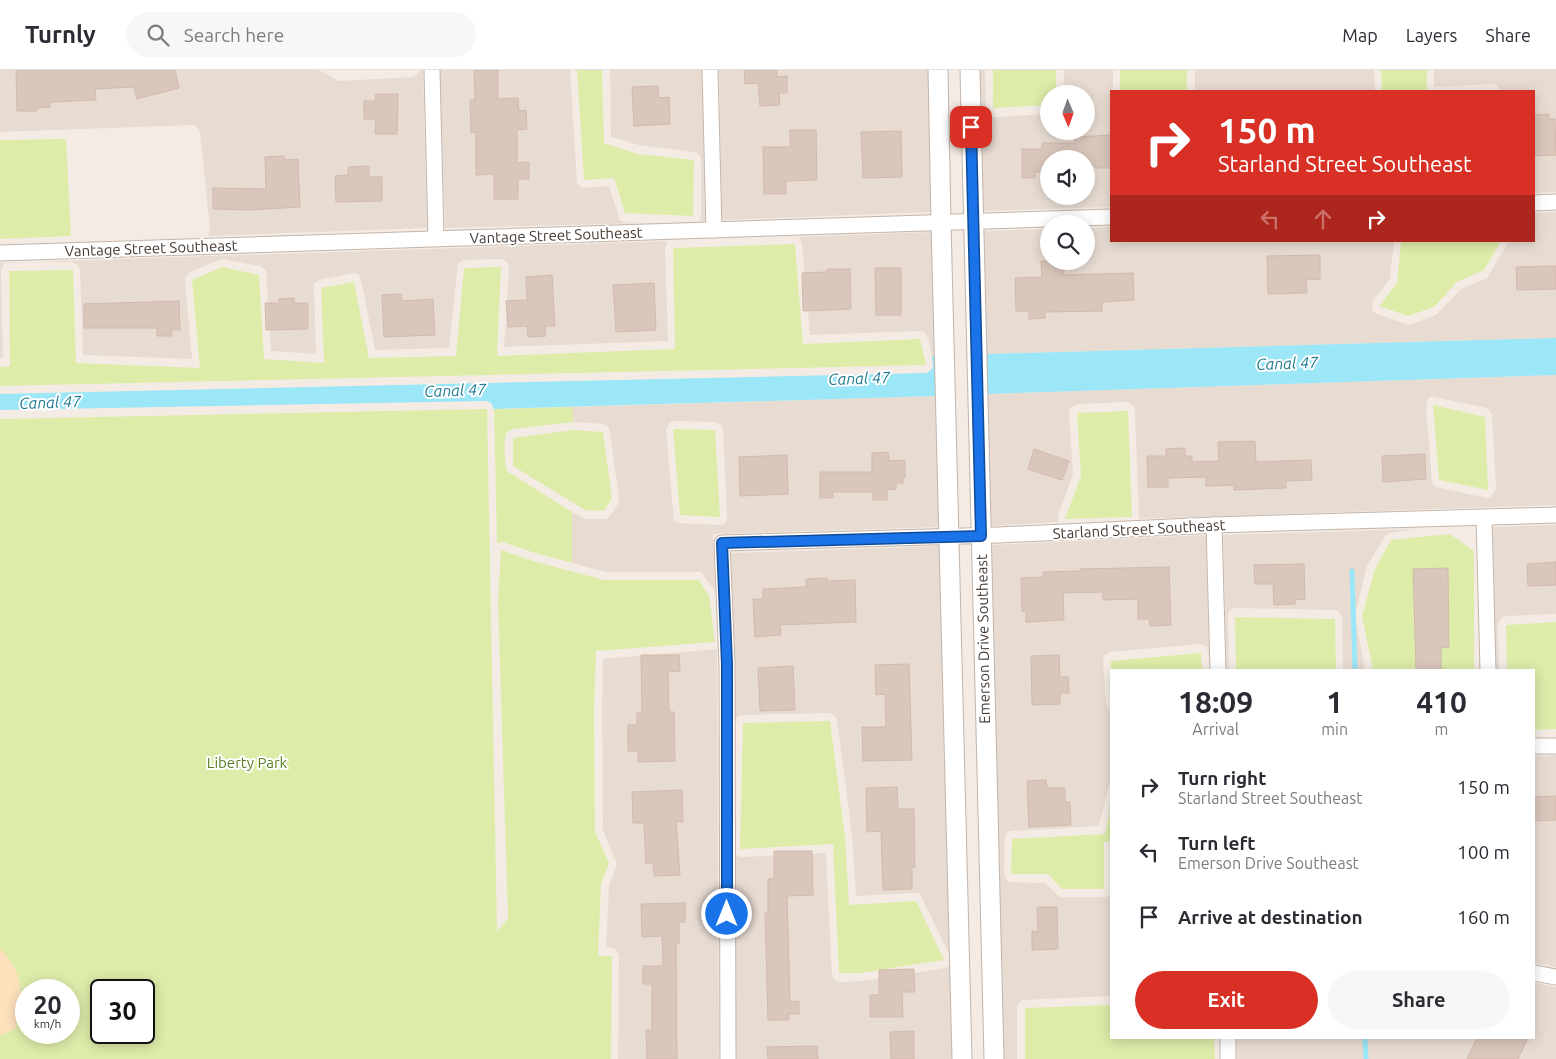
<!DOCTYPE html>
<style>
body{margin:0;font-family:Ubuntu,sans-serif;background:#f7f7f7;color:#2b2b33;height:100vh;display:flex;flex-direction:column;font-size:19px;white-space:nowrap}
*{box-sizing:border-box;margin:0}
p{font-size:16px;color:#7c7c81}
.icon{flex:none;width:28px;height:28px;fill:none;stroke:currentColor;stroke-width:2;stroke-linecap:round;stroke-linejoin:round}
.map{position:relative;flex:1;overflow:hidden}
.sheet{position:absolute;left:1110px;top:599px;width:425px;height:370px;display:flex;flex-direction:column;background:#fff;border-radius:0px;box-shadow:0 2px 12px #0003}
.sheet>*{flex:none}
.guide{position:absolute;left:1110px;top:20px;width:425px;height:152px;border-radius:0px;box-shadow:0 2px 12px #0003;background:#d93025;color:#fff;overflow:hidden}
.needle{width:32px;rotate:178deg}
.tools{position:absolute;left:1040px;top:15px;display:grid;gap:10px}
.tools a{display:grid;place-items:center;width:55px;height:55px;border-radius:50%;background:#fff;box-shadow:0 2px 12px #0003;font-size:25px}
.speed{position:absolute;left:15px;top:909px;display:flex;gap:10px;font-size:25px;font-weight:700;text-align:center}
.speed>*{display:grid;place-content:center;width:65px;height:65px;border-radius:50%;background:#fff;box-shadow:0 2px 12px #0003;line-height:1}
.speed small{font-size:12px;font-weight:400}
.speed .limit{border:2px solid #111;border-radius:8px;background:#fff;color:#111}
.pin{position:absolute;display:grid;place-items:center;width:42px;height:42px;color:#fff;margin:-21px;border-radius:10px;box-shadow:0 2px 8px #0006}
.me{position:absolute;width:55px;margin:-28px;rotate:0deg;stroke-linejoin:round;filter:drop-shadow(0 0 4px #0008)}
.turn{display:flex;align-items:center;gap:18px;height:105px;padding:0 25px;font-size:22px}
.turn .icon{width:65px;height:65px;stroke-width:2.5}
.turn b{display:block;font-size:35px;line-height:42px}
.lanes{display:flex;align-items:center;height:48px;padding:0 25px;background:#0003;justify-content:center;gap:25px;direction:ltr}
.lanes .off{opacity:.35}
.eta{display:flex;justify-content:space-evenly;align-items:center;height:85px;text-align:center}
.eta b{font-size:30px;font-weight:700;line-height:35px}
.action{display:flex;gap:10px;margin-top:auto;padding:10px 25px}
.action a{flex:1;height:58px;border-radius:30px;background:#d93025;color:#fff;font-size:20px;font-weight:700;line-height:58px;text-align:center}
.action a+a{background:#f7f7f7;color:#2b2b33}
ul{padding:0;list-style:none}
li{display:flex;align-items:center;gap:15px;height:65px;padding:0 25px}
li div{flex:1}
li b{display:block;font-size:19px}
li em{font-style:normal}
header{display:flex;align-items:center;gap:30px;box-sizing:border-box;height:70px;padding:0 25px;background:#fff;border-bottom:1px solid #e1e1e2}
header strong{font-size:24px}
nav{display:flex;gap:28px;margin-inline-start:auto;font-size:18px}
.search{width:350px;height:45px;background:#f7f7f7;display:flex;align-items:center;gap:12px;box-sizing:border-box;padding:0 18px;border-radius:28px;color:#7c7c81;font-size:19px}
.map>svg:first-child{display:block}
</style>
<header>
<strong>Turnly</strong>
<div class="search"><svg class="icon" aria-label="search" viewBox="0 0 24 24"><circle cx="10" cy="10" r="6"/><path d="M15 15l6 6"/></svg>Search here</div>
<nav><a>Map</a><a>Layers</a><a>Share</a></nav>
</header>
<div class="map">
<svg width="1556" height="989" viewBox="0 0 1556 989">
<rect width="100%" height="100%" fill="#f4ece4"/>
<g fill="#e8dcd2" fill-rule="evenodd">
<polygon points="0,0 319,0 339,11 413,7 417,5 420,0 423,0 427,158 208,166 210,159 200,62 198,58 194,55 0,62"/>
<polygon points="440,0 570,0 577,113 582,118 609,116 620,150 625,152 644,153 445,158"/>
<polygon points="610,0 702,0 705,151 699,151 701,146 701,90 698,83 694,82 639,75 611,67"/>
<polygon points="719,0 929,0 932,142 722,150"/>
<path d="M979 0H985L986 38 989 45 993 47 1049 44V61H1086V24H1064V0H1113V21H1111V137L981 141ZM1049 89H1086V126H1049Z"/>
<polygon points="1195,0 1374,0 1375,21 1195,21"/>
<polygon points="1434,0 1556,0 1556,122 1534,123 1534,21 1501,21 1498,16 1494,14 1434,17"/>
<polygon points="1556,142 1556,268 985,284 981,161 1049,159 1049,191 1086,191 1086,158 1111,157 1111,171 1394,171 1390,209 1373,231 1372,236 1373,241 1377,244 1409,255 1436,245 1461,219 1487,208 1509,171 1534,171 1534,143"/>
<polygon points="932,162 935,286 932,286 928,267 923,261 810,265 802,173 799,167"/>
<polygon points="668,171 665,178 668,271 504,277 509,198 507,192 501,189 464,190 458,193 449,278 375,280 361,210 359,205 355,203 319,210 314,214 316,284 271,281 266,201 261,196 221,189 190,202 185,208 192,289 83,285 80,200 78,195 72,192 9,192 4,194 1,201 3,288 0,288 0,193"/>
<path d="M1556 305V435L1139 449 1135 341 1134 336 1128 332 1077 334 1070 338 1069 343 1073 404 1058 446V452L989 456 986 324ZM1430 327H1434L1486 338 1490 341 1492 346 1496 419 1491 427 1487 428 1435 417 1432 413 1426 336 1427 331Z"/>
<path d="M937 326 940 457 713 464 715 521 701 502H605L572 493V442L585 449H606L610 446 618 434 619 427 609 358 603 354 573 352V337ZM673 351 715 352 721 355 723 360 727 446 726 452 722 455 678 453 674 451 666 360 669 353Z"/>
<polygon points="1556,455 1556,544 1506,546 1501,548 1498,555 1499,600 1496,600 1493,457"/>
<polygon points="1417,459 1389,463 1385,466 1367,496 1355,545 1365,600 1343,600 1342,546 1339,542 1335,540 1235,538 1230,540 1228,544 1229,600 1227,600 1223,465"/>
<polygon points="1206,465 1209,587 1207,577 1200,574 1110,582 1104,586 1103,591 1106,634 1108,639 1111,641 1111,707 1099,756 1010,761 1006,764 1005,769 1004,803 1005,808 1009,812 1045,813 1060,827 1106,827 1110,825 1111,820 1111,796 1111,926 1022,930 1019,933 1017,938 1017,989 1003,989 990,475"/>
<polygon points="941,476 951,888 920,824 916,823 856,826 852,765 837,650 835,646 829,643 742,645 738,646 735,650 735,594 731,483"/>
<polygon points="717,579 719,989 618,989 619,886 616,879 606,877 609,816 617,794 603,760 602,640 603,589"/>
<polygon points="1556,685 1556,897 1554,897 1534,893 1534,686"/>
<polygon points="826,783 832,906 835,910 839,912 862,911 945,898 949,896 951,891 954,989 736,989 735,785 741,787"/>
<polygon points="1534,913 1556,917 1556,989 1237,989 1236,968 1534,968"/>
</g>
<g fill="#ddeca9" fill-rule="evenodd">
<polygon points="577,0 602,0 604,73 638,84 694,90 693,146 625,143 614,108 584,110"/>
<polygon points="993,0 1056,0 1056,24 1049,24 1049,35 993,38"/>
<rect x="1120" y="0" width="67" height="21"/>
<polygon points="1381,0 1427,0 1427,21 1382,21"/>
<polygon points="66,69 71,166 0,169 0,70"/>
<polygon points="1401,171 1501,171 1484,200 1457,212 1434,237 1408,246 1379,236 1397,213"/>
<polygon points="795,174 803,274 920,269 926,295 0,316 0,297 10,296 9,201 73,200 76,293 200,298 192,210 222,197 259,205 264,289 324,293 321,218 354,212 369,288 456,286 464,198 501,197 497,286 675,279 673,178"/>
<polygon points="1433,335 1485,347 1488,420 1439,410"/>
<path d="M573 337V352L512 359 506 363C504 374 504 391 507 401L572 442V493L535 483 503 472 497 473 494 339Z"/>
<path d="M487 339 497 862 508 848 498 531 501 480 533 491 604 510H699L709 526 715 572 596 581 594 640 595 762 609 793 601 814 598 886H612L611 989H0V349ZM26 920H69V962H26ZM101 920H144V962H101Z"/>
<polygon points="1128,341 1132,447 1065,449 1081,406 1077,343"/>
<polygon points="673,359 715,360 720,447 680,445"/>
<polygon points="573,360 603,362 612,428 604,441 585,440 513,396 513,368"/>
<polygon points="1450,464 1474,481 1474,600 1373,600 1362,546 1375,499 1391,470"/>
<polygon points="1235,547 1335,549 1336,600 1236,600"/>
<polygon points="1556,552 1556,659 1534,660 1534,600 1507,600 1506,555"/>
<polygon points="1201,583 1202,600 1111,600 1111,591"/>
<polygon points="830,651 845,767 849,835 916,831 944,890 860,903 839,903 833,774 740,779 743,653"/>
<polygon points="1111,736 1111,771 1104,772 1104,819 1062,819 1048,804 1011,804 1012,769 1105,764"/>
<polygon points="1111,935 1111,968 1214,968 1215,989 1025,989 1025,938"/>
</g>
<path fill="#fce1bc" d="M0 879C24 900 25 931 15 959L0 966Z"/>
<g fill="#9be6f7">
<polygon points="1556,268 1556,305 986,324 985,284"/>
<polygon points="932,286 935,286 937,326 494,339 491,333 487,331 0,340 0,324 927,303 933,298"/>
</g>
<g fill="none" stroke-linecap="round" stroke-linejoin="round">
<g stroke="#9be6f7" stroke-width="5">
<polyline points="1352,501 1355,600"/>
<polyline points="1365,968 1366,989"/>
</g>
</g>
<g fill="#dac7bc" stroke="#d2baab">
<polygon points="16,0 175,0 179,18 137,29 134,17 95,19 96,30 50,32 50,37 37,38 37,41 17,41"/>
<polygon points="474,0 498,0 498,29 518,28 519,41 526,40 527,59 517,60 517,93 529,92 529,109 518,109 518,129 494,129 494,104 476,105 476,62 471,63 470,30 475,30"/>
<polygon points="744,0 777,0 777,7 787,6 787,23 779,23 780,35 760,36 758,13 745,14"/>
<polygon points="658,16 659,28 669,27 670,54 634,56 632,17"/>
<polygon points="376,24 398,24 397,64 375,64 376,49 364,49 364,31 375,31"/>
<polygon points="1549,44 1549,49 1555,49 1556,85 1534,86 1534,45"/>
<polygon points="790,60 816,60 817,110 786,111 786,124 764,124 763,77 790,77"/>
<polygon points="901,61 902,107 863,108 861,62"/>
<polygon points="1111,65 1111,98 1095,98 1095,95 1086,95 1086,89 1049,89 1049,102 1035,102 1035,108 1022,108 1022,79 1042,79 1042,73 1075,73 1074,67"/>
<polygon points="284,86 285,90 298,89 300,137 251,140 213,139 213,118 266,119 265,87"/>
<polygon points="369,96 369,107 382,107 382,131 336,132 335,106 348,105 348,97"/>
<polygon points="1320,185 1320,209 1306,210 1307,223 1268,224 1267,186"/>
<polygon points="1041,191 1064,191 1064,205 1133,203 1134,230 1102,232 1102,241 1045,242 1045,248 1029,249 1029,241 1016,241 1015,208 1042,207"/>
<polygon points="1556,196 1556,219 1517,220 1516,197"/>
<polygon points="875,198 901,198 901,245 876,245"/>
<polygon points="827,199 850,199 851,239 803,241 802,203 827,202"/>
<polygon points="552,205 555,256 545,256 546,266 528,267 527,256 508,257 506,231 527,230 526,207"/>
<polygon points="654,213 656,260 616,262 613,215"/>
<polygon points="401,224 402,231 433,229 435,265 384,267 382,225"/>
<polygon points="294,228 294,233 308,233 308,259 266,260 265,233 279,233 279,229"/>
<polygon points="179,231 180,260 171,260 172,266 157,266 157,258 84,258 84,234"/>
<polygon points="1255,371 1256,392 1311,390 1312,410 1286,411 1286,418 1234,420 1234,415 1206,416 1206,407 1168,408 1168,417 1148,417 1147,386 1166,386 1166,379 1185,378 1185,386 1192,386 1192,392 1219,391 1218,372"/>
<polygon points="1034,379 1069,391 1062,410 1028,399"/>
<polygon points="888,382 889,391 905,390 905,407 903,408 903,413 896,413 896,419 887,420 887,430 873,430 873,422 833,422 833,428 820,428 820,402 872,402 872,383"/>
<polygon points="1425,384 1426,409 1383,412 1382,386"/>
<polygon points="787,385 788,424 740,426 739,387"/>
<polygon points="1556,492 1556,515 1528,516 1527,494"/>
<polygon points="1304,494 1305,529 1295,530 1295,534 1274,535 1273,514 1255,514 1254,495"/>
<polygon points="1169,497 1171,555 1150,556 1149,549 1138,549 1138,529 1103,530 1103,522 1063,523 1064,550 1026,552 1026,541 1022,542 1021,508 1043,507 1043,502 1080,501 1080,499"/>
<polygon points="1448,498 1449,577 1441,578 1441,600 1416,600 1413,499"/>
<polygon points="827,508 827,511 855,510 856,552 780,555 781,565 755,567 753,529 763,529 763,519 806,517 806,509"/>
<polygon points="641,585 679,585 680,601 668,602 669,642 674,642 675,691 638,692 638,681 628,681 628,655 637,655 637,643 642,643"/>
<polygon points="1059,585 1060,607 1068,607 1069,623 1060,623 1060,634 1032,635 1031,586"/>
<polygon points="909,594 912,690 863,691 862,657 886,657 885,624 876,625 875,595"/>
<polygon points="793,596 795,640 760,641 758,598"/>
<polygon points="1046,710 1047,718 1065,718 1065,732 1070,732 1071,755 1029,757 1027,711"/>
<polygon points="897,717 898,739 914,739 915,797 912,797 912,819 883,820 881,761 867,762 866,718"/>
<polygon points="682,720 683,752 676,752 680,805 654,806 653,793 646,793 644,753 633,753 632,722"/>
<polygon points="1556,726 1556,750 1534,751 1534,727"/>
<polygon points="774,781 812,781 813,825 787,826 790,932 799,931 799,944 789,944 788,950 768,950 765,843 768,843 768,809 774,809"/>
<polygon points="685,833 685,852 679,852 679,874 676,874 677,989 647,989 646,960 652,960 652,914 643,914 643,896 663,896 662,866 642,867 641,834"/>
<polygon points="1037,837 1057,837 1058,879 1032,880 1032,861 1038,862"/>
<polygon points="914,899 915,922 902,922 903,947 870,947 870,925 879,925 879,900"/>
<polygon points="914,961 914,989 891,989 890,962"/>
<polygon points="1477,968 1528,968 1518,989 1467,989"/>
<polygon points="817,976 818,989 768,989 767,977"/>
</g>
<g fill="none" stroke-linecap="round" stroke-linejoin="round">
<defs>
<g id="minor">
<polyline points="432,0 436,168"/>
<polyline points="710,0 714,160"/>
<polyline points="1534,133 1556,132"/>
<polyline points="0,183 1111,147"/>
<polyline points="1484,447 1488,600"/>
<polyline points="1214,455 1218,600"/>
<polyline points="1534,676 1556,676"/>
<polyline points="1534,903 1556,907"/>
<polyline points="1228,968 1228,989"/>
<polyline points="728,989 727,594 722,473 999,465 1214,455 1556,445"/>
</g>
<g id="tertiary">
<polyline points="938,0 941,152 962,989"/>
<polyline points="970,0 994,989"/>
</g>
</defs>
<use href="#minor" stroke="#c3b4a9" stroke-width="17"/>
<use href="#tertiary" stroke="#c3b4a9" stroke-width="21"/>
<use href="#minor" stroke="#fff" stroke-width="15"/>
<use href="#tertiary" stroke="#fff" stroke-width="19"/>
</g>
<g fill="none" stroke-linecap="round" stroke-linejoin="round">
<defs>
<polyline id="route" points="727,844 727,594 722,473 981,466 971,57"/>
</defs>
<use href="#route" stroke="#114b97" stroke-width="12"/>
<use href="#route" stroke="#1a73e8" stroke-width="9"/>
</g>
<g text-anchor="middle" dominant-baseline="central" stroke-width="4" stroke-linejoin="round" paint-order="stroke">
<g font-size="15" fill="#473b34" stroke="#fff">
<text transform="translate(556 165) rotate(-2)">Vantage Street Southeast</text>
<text transform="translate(151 178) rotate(-2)">Vantage Street Southeast</text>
<text transform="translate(1139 459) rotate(-3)">Starland Street Southeast</text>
<text transform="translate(983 569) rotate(-91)">Emerson Drive Southeast</text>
</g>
<g font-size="15" fill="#597e22" stroke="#fff">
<text x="247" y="692">Liberty Park</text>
</g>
<g font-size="16" font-style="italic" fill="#1e7b91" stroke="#fff">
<text transform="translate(1287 293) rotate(-2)">Canal 47</text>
<text transform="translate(859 308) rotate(-2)">Canal 47</text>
<text transform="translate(455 320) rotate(-2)">Canal 47</text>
<text transform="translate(50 332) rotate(-2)">Canal 47</text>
</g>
</g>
</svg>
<div class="tools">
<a><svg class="needle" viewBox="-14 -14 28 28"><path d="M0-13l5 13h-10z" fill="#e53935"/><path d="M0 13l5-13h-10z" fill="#7c7c81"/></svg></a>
<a><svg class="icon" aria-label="sound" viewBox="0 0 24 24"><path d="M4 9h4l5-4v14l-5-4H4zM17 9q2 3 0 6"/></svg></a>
<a><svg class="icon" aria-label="search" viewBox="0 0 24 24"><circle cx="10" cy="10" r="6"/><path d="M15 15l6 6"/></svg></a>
</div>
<div class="speed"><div>20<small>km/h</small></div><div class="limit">30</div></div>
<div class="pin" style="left:971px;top:57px;background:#d93025"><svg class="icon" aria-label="arrive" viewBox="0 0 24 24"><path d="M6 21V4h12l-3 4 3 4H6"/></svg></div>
<svg class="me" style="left:727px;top:844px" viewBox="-20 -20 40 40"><circle r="17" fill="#1a73e8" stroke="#fff" stroke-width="3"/><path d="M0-11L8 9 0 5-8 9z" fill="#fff"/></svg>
<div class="guide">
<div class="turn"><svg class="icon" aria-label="right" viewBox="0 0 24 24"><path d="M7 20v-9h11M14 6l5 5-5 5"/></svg><div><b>150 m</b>Starland Street Southeast</div></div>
<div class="lanes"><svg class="icon off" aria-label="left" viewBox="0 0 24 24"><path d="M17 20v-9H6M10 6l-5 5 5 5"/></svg><svg class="icon off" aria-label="ahead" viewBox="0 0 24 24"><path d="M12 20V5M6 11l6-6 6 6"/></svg><svg class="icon" aria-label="right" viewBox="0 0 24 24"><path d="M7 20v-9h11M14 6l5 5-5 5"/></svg></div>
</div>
<section class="sheet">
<div class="eta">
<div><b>18:09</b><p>Arrival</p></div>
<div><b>1</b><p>min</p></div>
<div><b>410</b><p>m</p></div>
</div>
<ul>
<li><svg class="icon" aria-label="right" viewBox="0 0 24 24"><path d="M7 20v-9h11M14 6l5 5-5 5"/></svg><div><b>Turn right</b><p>Starland Street Southeast</p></div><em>150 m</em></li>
<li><svg class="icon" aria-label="left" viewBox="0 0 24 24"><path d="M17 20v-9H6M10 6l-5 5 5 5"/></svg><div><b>Turn left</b><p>Emerson Drive Southeast</p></div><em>100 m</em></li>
<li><svg class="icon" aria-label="arrive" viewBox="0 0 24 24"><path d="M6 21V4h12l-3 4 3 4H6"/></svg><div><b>Arrive at destination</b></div><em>160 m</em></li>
</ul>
<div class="action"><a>Exit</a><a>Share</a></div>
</section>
</div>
